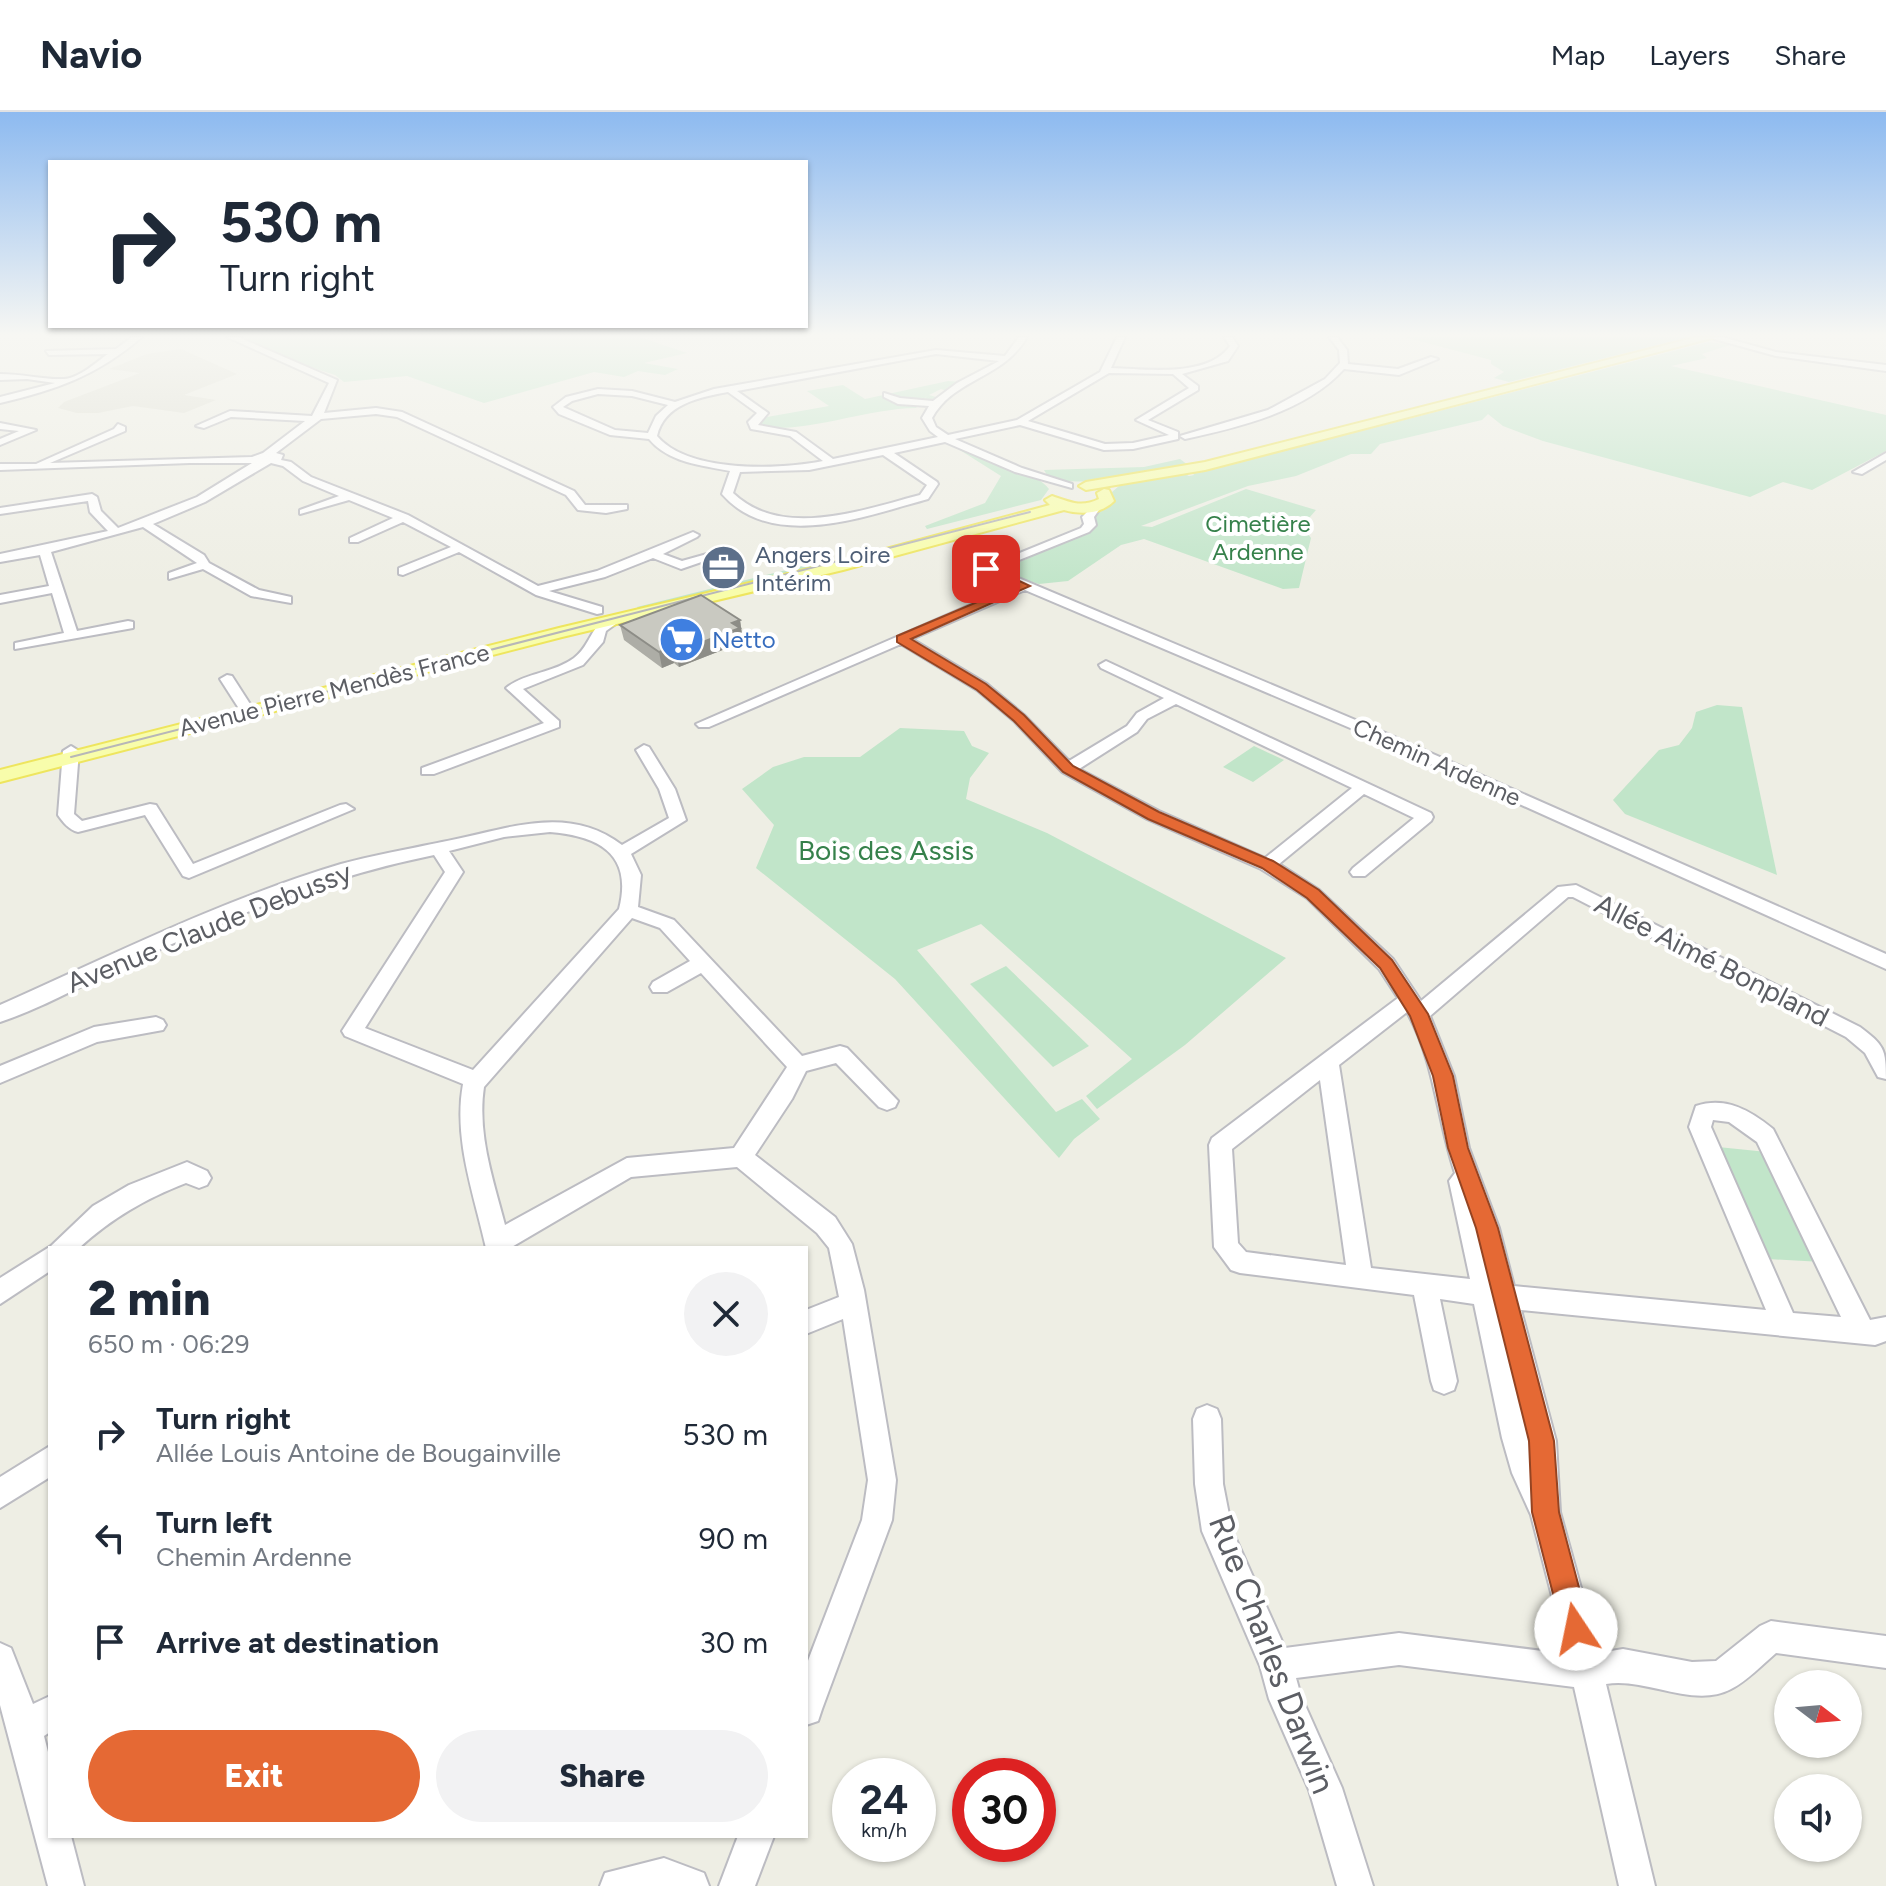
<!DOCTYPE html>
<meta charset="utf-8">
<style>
body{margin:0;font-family:Figtree,sans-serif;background:#f2f2f3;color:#1f2937;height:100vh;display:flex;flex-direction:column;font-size:30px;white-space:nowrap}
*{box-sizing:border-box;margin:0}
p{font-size:26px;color:#747a83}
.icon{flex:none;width:44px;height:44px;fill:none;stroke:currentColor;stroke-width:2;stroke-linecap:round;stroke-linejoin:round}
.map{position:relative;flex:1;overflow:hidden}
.sheet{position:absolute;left:48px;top:1134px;width:760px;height:592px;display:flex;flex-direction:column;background:#fff;border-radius:0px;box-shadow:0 2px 6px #0004}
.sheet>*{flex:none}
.guide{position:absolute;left:48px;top:48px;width:760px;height:168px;border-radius:0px;box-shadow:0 2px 6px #0004;background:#fff;color:#1f2937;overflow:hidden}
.needle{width:52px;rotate:106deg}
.controls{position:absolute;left:1774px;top:1558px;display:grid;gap:16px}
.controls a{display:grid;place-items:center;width:88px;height:88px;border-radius:50%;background:#fff;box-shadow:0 2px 6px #0004;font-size:40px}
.speed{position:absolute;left:832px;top:1646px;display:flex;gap:16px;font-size:40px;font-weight:700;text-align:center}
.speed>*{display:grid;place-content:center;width:104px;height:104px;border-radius:50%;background:#fff;box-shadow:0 2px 6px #0004;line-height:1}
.speed small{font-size:20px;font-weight:400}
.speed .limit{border:12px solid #d22;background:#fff;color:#111}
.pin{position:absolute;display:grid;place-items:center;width:68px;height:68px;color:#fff;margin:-34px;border-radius:16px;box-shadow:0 4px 12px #0006}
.me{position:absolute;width:88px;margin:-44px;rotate:349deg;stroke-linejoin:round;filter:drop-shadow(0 0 6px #0008)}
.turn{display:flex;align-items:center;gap:28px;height:168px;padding:0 40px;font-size:36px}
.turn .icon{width:104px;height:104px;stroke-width:2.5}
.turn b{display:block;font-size:56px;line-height:68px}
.round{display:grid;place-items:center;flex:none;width:84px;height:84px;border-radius:42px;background:#f2f2f3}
.overview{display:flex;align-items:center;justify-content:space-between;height:136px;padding:0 40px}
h1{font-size:48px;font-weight:800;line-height:60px}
.cta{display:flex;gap:16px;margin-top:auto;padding:16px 40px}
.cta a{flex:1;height:92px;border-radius:48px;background:#e56934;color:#fff;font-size:32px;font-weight:800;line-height:92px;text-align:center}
.cta a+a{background:#f2f2f3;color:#1f2937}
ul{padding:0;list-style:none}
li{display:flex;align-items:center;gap:24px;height:104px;padding:0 40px}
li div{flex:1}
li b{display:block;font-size:30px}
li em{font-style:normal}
header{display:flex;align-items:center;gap:48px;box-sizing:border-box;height:112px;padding:0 40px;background:#fff;border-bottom:2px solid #e0e1e3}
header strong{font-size:38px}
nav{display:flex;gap:44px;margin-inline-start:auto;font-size:28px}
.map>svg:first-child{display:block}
</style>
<header>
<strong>Navio</strong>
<nav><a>Map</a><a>Layers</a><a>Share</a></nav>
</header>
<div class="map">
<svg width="1886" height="1774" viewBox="0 0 1886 1774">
<rect width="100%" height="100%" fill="#eeeee4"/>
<polygon fill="#deded2" points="181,237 237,262 184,283 216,288 184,301 133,294 98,301 77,301 58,296 64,290 140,261 109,257 147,242"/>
<g fill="#c1e5c9">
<polygon points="236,225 640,225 687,241 644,251 678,257 665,263 638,259 624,265 594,260 484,291 407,264 344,270 335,263 264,240"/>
<polygon points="1404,225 1689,225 1509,270 1494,266 1504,260 1491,252 1491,248"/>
<polygon points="1709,230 1730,233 1702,242 1707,246 1671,254 1886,303 1886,339 1812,378 1783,370 1750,385 1543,329 1503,314 1488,302 1482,308 1380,332 1371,342 1351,342 1296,364 1248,374 1141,414 1152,415 1246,377 1316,398 1302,414 1311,426 1299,476 1283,477 1144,427 1121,433 1068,469 1039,472 1025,468 1007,456 1093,416 1096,412 1094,402 1113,392 1112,380 1119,374 1185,362 1189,364 1194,363 1192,360 1205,359"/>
<path d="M948 269 961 270 947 279 941 277 929 283 936 285 929 290H923L927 284 916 296C863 297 810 321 758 315L757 310 767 305 829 294 807 279 843 273 865 287Z"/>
<path d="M955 335C979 342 1034 358 1049 377L1041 388 927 417 925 414 985 391 1001 364Z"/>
<path d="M1180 347 1188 353C1143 357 1092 379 1044 365L1047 363 1044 358 1144 355Z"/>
<polygon points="827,448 832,452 641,501 637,495"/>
<polygon points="1717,593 1742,595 1777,763 1625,702 1613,688 1659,638 1679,633 1692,616 1696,600"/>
<polygon points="900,616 964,619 972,634 989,641 970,666 966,687 1047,721 1286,846 1185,933 1097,997 1086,984 1132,947 981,812 917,838 1056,1000 1082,987 1100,1007 1074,1027 1059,1046 895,867 756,756 774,713 742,677 773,655 804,645 860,645"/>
<polygon points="1254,634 1284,648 1253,670 1223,655"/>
<polygon points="1006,854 1089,934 1053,955 970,872"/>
<polygon points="1718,1035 1767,1040 1822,1150 1768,1147"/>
</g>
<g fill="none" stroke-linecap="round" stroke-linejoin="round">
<defs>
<g id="minor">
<path d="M132 225H142C98 263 56 278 0 291V285L55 271 27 267 0 268V262C22 262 45 268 64 267 80 266 96 250 108 242L49 243 46 239 116 237Z"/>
<polygon points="227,225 238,225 337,268 324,301 376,296 402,300 574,379 585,393 627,393 627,397 606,401 578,398 566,383 397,305 376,302 321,307 276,341 283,343 281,348 291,350 311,365 408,403 538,474 597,459 693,420 699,423 697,425 663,442 682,449 707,442 713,446 681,457 653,446 605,465 549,479 602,495 602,501 597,502 536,483 459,440 403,463 399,462 399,456 451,435 403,410 358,430 350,430 350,426 393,406 349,388 300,402 300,398 339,384 303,369 283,354 271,351 205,390 153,412 204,443 209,451 259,478 291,485 291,491 251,484 203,457 169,467 169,461 197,451 143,415 51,440 77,519 128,509 133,510 133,516 15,537 15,531 64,521 52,481 0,491 0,483 49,474 40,443 0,450 0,442 108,419 90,400 88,389 0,402 0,396 92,382 97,385 101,399 118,416 197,385 252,351 190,351 0,358 0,352 36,352 114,317 118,312 125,315 125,319 50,351 252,345 263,341 305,309 231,305 204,316 196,314 230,299 312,304 329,271"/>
<path d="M1019 225H1027C1003 267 954 266 932 306L936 315 948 323 1017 308 1100 260 1117 225H1125L1111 256C1146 257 1208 266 1230 234L1224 225H1232L1238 234 1228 249 1182 262 1198 274V278L1148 308 1178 320V327L1133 337 1104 338 1020 313 955 327 1022 356 1072 372V376L1015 360 945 330 894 341 937 370 938 372 928 387C866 404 772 440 722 382L730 359C701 353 669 351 649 327L610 323 559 302 553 295 566 285 598 277 632 279 675 290 714 277 936 238 1005 244ZM936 242 999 249 957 271 933 289 900 286 884 281V285L898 292 929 294 922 306 930 319 938 325 833 347 796 320 758 313 768 301 737 279ZM1109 261 1173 262 1189 276 1136 308 1169 323 1133 331 1105 332 1028 309ZM728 280 757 301 748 310 751 317 790 324 823 349C779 358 688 361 657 324 664 292 700 285 728 280ZM598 282 632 284 668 293 656 304 648 321 615 318 563 295 572 289ZM883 343 927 373 920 383C862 398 782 428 733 381L740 360 809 358Z"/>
<path d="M1329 225H1337L1347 238 1348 252 1398 257 1431 245 1438 247 1399 263 1344 257C1305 300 1239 315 1185 327L1180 324 1268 298 1325 267 1340 251 1339 238Z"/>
<polygon points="1707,225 1722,225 1776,240 1886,253 1886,259 1776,244"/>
<polygon points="0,311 36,318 0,333 0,327 19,319 0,317"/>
<polygon points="1886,341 1886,348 1862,362 1853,360"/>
<path d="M1095 392 1101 395 1094 405 1096 413 1089 420 997 457 1365 612 1886 842V857L1355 618 1025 478 912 527 987 572 1024 603 1069 649 1127 614 1137 601 1164 586 1101 556 1099 553 1106 549 1431 701 1433 705 1431 709 1365 764H1353L1350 760 1353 756 1414 706 1364 682 1279 752 1319 778 1393 847 1421 889 1558 775 1576 773 1860 915C1884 933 1886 937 1886 967L1878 965 1865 941 1846 925 1573 785H1568L1430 904 1454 964 1469 1036 1499 1116 1514 1174 1766 1198 1689 1015 1696 994C1726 984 1751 999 1773 1017L1870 1208 1886 1205V1229L1875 1233 1521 1198 1556 1329 1560 1400 1599 1541 1623 1537 1692 1550 1716 1549 1760 1514 1771 1509 1886 1524V1556L1776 1541C1762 1553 1747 1569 1731 1577 1694 1597 1645 1565 1606 1572L1655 1774H1619L1574 1575 1399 1553 1296 1566 1301 1584 1342 1676 1373 1774H1337L1309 1678 1269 1587 1260 1554 1202 1419 1195 1372 1193 1307 1197 1297 1207 1293 1217 1297 1221 1307 1223 1372 1232 1418 1285 1536 1399 1521 1567 1542 1531 1403 1512 1361 1502 1326 1474 1192 1440 1187 1457 1269 1454 1278 1444 1282 1434 1278 1431 1269 1414 1183 1240 1161 1231 1158 1214 1135 1209 1033 1212 1026 1398 886 1379 857 1307 786 1261 757 1147 707 1062 660 1014 609 977 578 901 532 709 615H699L696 612 1014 474 980 457 1081 416 1084 412 1082 405ZM1176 592 1352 676 1265 746 1159 699 1079 657 1137 620 1147 607ZM1407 900C1435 950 1437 1008 1455 1061L1449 1069 1470 1167 1371 1156 1339 953ZM1320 968 1346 1153 1246 1140 1238 1131 1232 1037ZM1713 1008 1729 1010 1757 1030 1841 1205 1793 1201 1711 1015Z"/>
<path d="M605 508 617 511 606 519 603 530 583 553 523 577 559 609V615L434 662H422V656L544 611 506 576C524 561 554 561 574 546 589 535 590 517 605 508Z"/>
<polygon points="227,563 232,564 250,592 248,595 238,595 236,592 220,567"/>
<path d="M644 633 649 635 675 677 686 708 631 742 641 763 638 795 674 808 802 944 840 934 847 936 898 989 895 995 887 998 879 995 836 951 806 959 792 987 755 1043 835 1105 852 1132 864 1178 896 1368 892 1408 822 1597 818 1609 806 1613V1554L862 1408 868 1368 843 1207 806 1222V1198L839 1185 829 1136 817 1121 737 1055 631 1065 510 1136H486C474 1082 453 1027 463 972L345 924 342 919 445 760 434 743C325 765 235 803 134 849 90 868 46 895 0 910V893C112 843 224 787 341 752 374 743 409 737 442 730 503 719 566 690 622 733L669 706 659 677 636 638ZM550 720C599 724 633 742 619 797L473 958 365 916 463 760 449 739 504 725ZM632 806 660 816 690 849 653 870 650 875 653 880H667L701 861 787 955 734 1036 627 1046 505 1113C493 1067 477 1022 484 975Z"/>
<path d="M71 634 79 639 74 702 82 709 150 692 156 693 193 752 340 693 346 692 354 697 189 766 183 764 145 703 78 720C69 718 63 710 58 703L63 639Z"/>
<polygon points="156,905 163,908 166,913 163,918 97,930 0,971 0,954 94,915"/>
<path d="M187 1050 207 1059 211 1066 207 1073 199 1076 186 1071C145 1087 112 1106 79 1136H50V1159L0 1192V1166L51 1134 93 1094 129 1073Z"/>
<polygon points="50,1334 50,1365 0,1396 0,1365"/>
<polygon points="0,1531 11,1536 33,1592 50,1584 50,1620 44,1624 50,1648 50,1724 71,1724 84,1774 48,1774 0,1593"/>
<polygon points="738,1724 774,1724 755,1774 719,1774"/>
<polygon points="664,1746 704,1761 709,1774 600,1774 605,1761"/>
</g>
<g id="major">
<polygon points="1697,225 1716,225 1205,358 1086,378 1079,374 1086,370 1205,350"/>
<path d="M1104 377 1109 378 1114 389C1101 402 1081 403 1064 398L843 458 562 525 0 670V658L559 516 834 451 1050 393 1045 388 1052 384C1070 390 1081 396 1099 387L1097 381Z"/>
</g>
</defs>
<use href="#minor" stroke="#bcbcc2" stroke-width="4"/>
<use href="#major" stroke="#eee55e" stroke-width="4"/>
<use href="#minor" fill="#fff" fill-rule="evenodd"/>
<use href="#major" fill="#f8fdab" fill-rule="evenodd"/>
<polyline stroke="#b7b7b8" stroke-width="2" points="71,645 1030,400"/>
</g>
<polygon fill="#adada6" points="740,508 743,530 679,555 674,551 662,556 624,528 620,513"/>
<g fill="#8d8d87">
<polygon points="740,508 743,530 679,555 676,540"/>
<polygon points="671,536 674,551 662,556 659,540"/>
</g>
<polygon fill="#c9c9c1" stroke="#8d8d87" stroke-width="2" points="701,483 740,508 732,511 740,516 676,540 671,536 659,540 620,513"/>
<linearGradient id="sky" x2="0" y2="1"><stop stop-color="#8dbaf0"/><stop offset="0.47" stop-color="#f7f7f3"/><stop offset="1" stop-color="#f7f7f3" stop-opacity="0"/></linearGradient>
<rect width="1886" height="474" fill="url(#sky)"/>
<polygon fill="#e56934" stroke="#954422" stroke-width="2" points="982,455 990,455 1030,474 911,527 986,572 1024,603 1073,654 1159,700 1273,749 1319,778 1392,848 1428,902 1453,964 1468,1036 1498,1116 1554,1329 1559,1400 1590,1517 1586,1527 1576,1531 1566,1527 1562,1517 1532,1400 1529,1329 1476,1116 1448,1036 1433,964 1410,904 1380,856 1307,786 1262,756 1148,707 1063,660 1014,609 977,578 897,530 897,524 1015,474 982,460"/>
<defs>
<symbol id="office-disc" viewBox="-11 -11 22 22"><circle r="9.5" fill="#5c6f8a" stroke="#fff"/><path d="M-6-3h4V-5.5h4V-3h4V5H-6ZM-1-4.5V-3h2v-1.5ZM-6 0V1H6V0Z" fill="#fff"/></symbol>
<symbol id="supermarket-disc" viewBox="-11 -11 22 22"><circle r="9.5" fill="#3f7fe0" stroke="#fff"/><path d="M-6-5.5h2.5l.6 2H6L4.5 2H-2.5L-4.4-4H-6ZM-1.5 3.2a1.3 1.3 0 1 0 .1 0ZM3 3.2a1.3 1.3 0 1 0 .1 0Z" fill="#fff"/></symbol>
</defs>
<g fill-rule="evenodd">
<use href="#office-disc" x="698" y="430" width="51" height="51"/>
<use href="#supermarket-disc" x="656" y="502" width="51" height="51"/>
</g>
<g text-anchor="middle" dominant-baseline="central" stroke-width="8" stroke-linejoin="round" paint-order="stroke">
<g font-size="24" fill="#36814b" stroke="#fff">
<text x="1258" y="411">Cimetière<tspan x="1258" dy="28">Ardenne</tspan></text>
</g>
<g font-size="24" fill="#4e5e75" stroke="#fff" text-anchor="start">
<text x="755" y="442">Angers Loire<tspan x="755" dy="28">Intérim</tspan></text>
</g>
<g font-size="24" fill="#366cbe" stroke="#fff" text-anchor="start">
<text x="712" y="527">Netto</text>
</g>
<g font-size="24" fill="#5c5e64" stroke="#fff">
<text transform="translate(334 578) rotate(-14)">Avenue Pierre Mendès France</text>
<text transform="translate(1437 650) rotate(24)">Chemin Ardenne</text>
</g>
<g font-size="28" fill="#36814b" stroke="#fff">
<text x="886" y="738">Bois des Assis</text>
</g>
<g font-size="28" fill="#5c5e64" stroke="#fff">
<text transform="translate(209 815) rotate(-22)">Avenue Claude Debussy</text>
<text transform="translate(1712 848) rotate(27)">Allée Aimé Bonpland</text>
</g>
<g font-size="34" fill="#5c5e64" stroke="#fff">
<text transform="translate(1272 1542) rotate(69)">Rue Charles Darwin</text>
</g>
</g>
</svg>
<div class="controls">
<a><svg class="needle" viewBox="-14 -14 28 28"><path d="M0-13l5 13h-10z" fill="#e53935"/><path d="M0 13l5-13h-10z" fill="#747a83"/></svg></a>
<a><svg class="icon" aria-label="sound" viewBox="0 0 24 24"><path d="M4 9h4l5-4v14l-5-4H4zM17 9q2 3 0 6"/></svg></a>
</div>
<div class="speed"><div>24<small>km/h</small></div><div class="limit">30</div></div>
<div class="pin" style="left:986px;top:457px;background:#d93025"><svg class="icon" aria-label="arrive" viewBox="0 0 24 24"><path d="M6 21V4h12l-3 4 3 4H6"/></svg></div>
<svg class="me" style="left:1576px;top:1517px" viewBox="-20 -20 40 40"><circle r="19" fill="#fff"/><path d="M0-13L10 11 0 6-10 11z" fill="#e56934"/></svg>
<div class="guide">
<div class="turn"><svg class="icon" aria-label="right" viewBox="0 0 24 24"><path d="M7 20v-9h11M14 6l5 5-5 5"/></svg><div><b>530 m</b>Turn right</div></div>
</div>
<section class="sheet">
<div class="overview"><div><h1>2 min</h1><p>650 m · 06:29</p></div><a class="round"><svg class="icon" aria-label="close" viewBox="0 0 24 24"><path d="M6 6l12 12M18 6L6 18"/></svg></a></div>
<ul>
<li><svg class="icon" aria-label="right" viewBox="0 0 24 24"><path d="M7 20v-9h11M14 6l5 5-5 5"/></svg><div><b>Turn right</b><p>Allée Louis Antoine de Bougainville</p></div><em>530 m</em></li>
<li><svg class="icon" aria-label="left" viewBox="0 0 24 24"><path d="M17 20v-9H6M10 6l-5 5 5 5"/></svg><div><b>Turn left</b><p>Chemin Ardenne</p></div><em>90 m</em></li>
<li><svg class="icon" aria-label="arrive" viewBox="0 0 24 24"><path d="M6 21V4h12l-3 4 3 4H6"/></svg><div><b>Arrive at destination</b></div><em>30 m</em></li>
</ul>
<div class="cta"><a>Exit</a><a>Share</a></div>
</section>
</div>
